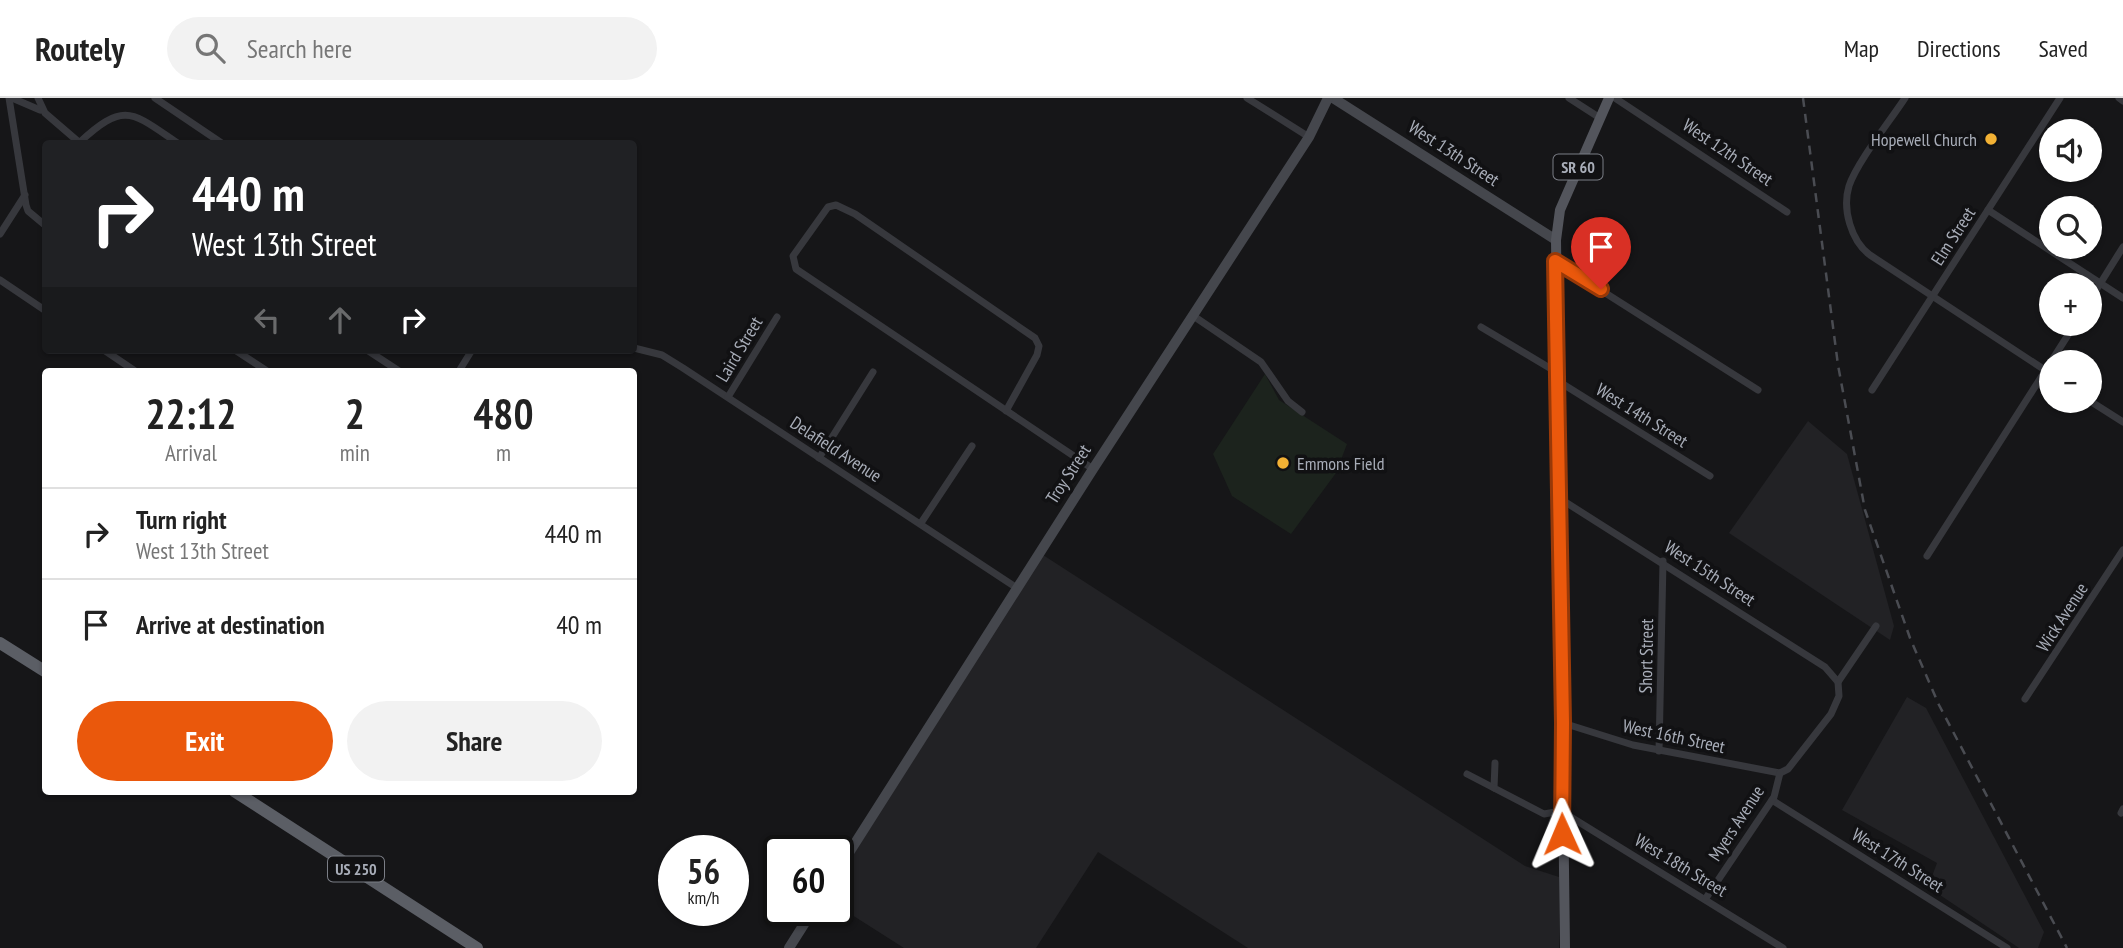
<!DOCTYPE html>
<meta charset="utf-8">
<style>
body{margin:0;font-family:"PT Sans Narrow",sans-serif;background:#f2f2f2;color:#222;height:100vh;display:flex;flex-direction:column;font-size:26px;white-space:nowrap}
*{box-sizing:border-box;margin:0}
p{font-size:23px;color:#767676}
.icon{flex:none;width:38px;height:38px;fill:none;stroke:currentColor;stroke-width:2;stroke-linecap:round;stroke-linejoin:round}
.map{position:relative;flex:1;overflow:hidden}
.drawer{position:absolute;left:42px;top:270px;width:595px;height:427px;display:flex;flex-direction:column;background:#fff;border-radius:7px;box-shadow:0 2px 5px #0004}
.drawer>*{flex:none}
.top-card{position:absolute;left:42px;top:42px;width:595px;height:214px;border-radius:7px;box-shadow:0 2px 5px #0004;background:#202124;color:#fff;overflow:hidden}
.buttons{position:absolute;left:2039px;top:21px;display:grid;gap:14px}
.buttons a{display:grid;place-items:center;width:63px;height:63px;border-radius:50%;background:#fff;box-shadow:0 2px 5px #0004;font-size:35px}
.speed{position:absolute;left:658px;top:737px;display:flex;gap:14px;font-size:35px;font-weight:700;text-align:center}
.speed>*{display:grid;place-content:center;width:91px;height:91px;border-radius:50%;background:#fff;box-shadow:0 2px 5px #0004;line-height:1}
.speed small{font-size:18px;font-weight:400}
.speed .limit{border:4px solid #111;border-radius:10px;background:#fff;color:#111}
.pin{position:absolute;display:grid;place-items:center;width:60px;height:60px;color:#fff;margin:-72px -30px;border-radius:50% 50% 50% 0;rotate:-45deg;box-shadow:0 0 7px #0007}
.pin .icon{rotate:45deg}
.me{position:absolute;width:77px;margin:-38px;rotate:359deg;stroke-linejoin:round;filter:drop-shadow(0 0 5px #0008)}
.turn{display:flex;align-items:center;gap:24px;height:147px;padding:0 35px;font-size:32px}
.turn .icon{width:91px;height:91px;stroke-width:2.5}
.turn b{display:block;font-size:49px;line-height:60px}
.lanes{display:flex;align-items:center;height:66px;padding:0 35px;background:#0003;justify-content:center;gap:35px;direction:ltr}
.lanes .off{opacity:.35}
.eta{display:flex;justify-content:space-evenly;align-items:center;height:119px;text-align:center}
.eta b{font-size:42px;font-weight:600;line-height:49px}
.button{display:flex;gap:14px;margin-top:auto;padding:14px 35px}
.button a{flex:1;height:80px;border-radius:42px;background:#ea580c;color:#fff;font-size:28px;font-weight:600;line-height:80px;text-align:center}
.button a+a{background:#f2f2f2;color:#222}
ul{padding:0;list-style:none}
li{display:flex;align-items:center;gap:21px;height:91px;padding:0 35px;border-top:2px solid #e0e0e0}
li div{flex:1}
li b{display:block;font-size:26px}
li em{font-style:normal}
header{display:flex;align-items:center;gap:42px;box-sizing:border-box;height:98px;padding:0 35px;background:#fff;border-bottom:2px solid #e0e0e0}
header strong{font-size:33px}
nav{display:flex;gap:38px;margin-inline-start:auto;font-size:24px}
.search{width:490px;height:63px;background:#f2f2f2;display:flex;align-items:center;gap:18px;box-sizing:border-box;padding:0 24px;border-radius:38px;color:#767676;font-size:26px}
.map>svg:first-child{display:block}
</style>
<header>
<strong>Routely</strong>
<div class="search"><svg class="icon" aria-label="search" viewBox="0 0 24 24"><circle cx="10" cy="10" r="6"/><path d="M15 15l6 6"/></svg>Search here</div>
<nav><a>Map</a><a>Directions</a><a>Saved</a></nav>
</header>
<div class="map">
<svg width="2123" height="850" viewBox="0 0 2123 850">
<rect width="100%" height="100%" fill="#161618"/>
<g fill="#222225">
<polygon points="1808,323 1847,356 1894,528 1890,542 1729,435"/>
<polygon points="1043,457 1525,768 1559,779 1559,850 1248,850 1098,754 1036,850 904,850 838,808 838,781"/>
<polygon points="1907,599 1926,610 2044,834 2038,850 2019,850 1928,789 1937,765 1842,712"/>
</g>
<polygon fill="#1c231d" points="1265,276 1279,302 1347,346 1336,375 1291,436 1232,398 1213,356"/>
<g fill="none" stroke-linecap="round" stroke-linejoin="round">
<g stroke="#37383d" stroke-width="7">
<polyline points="9,0 26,107 28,113 46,128"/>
<polyline points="12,0 40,12"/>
<polyline points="38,0 45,15 81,46"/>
<polyline points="155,0 223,46"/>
<polyline points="1247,0 1309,39"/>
<polyline points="1569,0 1600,20"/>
<polyline points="1615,0 1787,114"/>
<path d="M1905 0C1890 23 1857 64 1849 88 1842 111 1851 143 1870 157L2051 276"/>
<polyline points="2119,0 2123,3"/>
<path d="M80 44C125 2 133 15 179 46"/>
<polyline points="1988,112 2123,200"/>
<polyline points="0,136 25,97"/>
<polyline points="1555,163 1758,292"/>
<polyline points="0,182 46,213"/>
<polyline points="2090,202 2123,149"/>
<polyline points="1192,217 1261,264 1288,303 1302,314"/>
<polyline points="1481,229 1558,275"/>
<polyline points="634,250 662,257 683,270 1017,490"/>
<polyline points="104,252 135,273"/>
<polyline points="235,252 267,273"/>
<polyline points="367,252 399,273"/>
<polyline points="459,273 472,252"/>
<polyline points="1558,283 1710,378"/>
<polyline points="1872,292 2060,0"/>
<polyline points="728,299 777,219"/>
<polyline points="2090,303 2123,324"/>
<polyline points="1006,313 1037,257 1039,248 1035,240 855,116 836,107 828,109 793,158 796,171 1093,371"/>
<polyline points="819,360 873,274"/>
<polyline points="1559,400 1825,569 1838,584"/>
<polyline points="921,425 972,348"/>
<polyline points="1927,458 2075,226"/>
<polyline points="2025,601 2123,452"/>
<polyline points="1563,625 1633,647 1780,675"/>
<polyline points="1659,653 1663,463"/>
<polyline points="1495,665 1494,690 1544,716 1561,713 1783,850"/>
<polyline points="1780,675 1788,671 1831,616 1839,598 1838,584 1876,528"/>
<polyline points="1467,676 1494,690"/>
<polyline points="1772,702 2007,850"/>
<polyline points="2121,715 2123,711"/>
<polyline points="1706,800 1774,699 1780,675"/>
</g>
<g stroke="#45474d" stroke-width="10">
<polyline points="1333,0 1556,142"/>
<polyline points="838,772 1093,371 1309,39 1328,0"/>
<polyline points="789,850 813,812"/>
</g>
<polyline stroke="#53555c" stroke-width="10" points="1565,850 1556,142 1560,112 1609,0"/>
<g stroke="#5b5e65" stroke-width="12">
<polyline points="0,545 46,574"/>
<polyline points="234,693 477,850"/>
</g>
<polyline stroke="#4a4c52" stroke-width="2.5" stroke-dasharray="9 7" stroke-linecap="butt" points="1803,0 1838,267 1865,412 1910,540 1939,607 2067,850"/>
</g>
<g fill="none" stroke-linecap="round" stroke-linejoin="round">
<defs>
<polyline id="route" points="1562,736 1563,625 1555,163 1601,191"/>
</defs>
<use href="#route" stroke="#983908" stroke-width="18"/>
<use href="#route" stroke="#ea580c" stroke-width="12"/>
</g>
<g fill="#f2b134" stroke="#111113" stroke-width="2.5">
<circle cx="1991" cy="41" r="7"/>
<circle cx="1283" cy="365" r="7"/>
</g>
<g text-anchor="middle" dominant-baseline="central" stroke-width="7" stroke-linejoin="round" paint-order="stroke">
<g fill="#111113" stroke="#7b7e86" stroke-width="2">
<rect x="1553.5" y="56.5" width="49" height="25" rx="5"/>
<rect x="328" y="758.5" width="56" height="25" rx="5"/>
</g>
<g font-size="16" font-weight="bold" fill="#a8adb8">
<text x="1578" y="69">SR 60</text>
<text x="356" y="771">US 250</text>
</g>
<g font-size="18" fill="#a8adb8" stroke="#111113" text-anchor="end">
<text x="1977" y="41">Hopewell Church</text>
<text x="1297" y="365" text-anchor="start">Emmons Field</text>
</g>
<g font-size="18" fill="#a8adb8" stroke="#111113">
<text transform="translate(1728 54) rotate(34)">West 12th Street</text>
<text transform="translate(1454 55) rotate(33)">West 13th Street</text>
<text transform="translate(1953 138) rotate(-57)">Elm Street</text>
<text transform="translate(739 251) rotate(-59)">Laird Street</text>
<text transform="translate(1642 317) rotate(32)">West 14th Street</text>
<text transform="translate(836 351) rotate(33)">Delafield Avenue</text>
<text transform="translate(1068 376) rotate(-57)">Troy Street</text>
<text transform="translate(1710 475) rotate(33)">West 15th Street</text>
<text transform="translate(2062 519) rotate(-57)">Wick Avenue</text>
<text transform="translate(1646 558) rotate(-89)">Short Street</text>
<text transform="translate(1674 638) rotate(12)">West 16th Street</text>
<text transform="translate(1736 725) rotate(-57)">Myers Avenue</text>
<text transform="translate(1898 762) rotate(32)">West 17th Street</text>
<text transform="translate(1681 767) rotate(31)">West 18th Street</text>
</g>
</g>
</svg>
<div class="buttons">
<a><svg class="icon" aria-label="sound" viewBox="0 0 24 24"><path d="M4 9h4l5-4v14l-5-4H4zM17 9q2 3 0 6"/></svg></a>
<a><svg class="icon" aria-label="search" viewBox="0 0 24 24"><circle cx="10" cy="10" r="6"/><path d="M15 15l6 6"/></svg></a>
<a>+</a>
<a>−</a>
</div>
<div class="speed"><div>56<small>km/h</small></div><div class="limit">60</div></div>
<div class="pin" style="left:1601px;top:191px;background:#d93025"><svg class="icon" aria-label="arrive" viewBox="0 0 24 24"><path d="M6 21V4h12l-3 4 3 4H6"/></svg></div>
<svg class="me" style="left:1562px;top:736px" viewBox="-20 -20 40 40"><path d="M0-17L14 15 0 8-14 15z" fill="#ea580c" stroke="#fff" stroke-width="4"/></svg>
<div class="top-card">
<div class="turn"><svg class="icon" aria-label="right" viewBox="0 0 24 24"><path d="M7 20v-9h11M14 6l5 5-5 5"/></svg><div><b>440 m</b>West 13th Street</div></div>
<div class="lanes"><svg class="icon off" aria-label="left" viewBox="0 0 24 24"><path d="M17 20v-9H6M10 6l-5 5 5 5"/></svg><svg class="icon off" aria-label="ahead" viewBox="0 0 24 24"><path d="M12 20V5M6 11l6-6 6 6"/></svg><svg class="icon" aria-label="right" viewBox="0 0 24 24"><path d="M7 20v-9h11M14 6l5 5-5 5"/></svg></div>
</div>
<section class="drawer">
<div class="eta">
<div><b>22:12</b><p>Arrival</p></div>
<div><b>2</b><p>min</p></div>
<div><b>480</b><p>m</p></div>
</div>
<ul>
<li><svg class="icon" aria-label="right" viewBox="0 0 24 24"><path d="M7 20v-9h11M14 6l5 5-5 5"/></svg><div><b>Turn right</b><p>West 13th Street</p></div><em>440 m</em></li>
<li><svg class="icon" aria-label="arrive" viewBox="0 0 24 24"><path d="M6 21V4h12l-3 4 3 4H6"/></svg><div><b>Arrive at destination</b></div><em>40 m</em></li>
</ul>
<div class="button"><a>Exit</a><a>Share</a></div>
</section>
</div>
